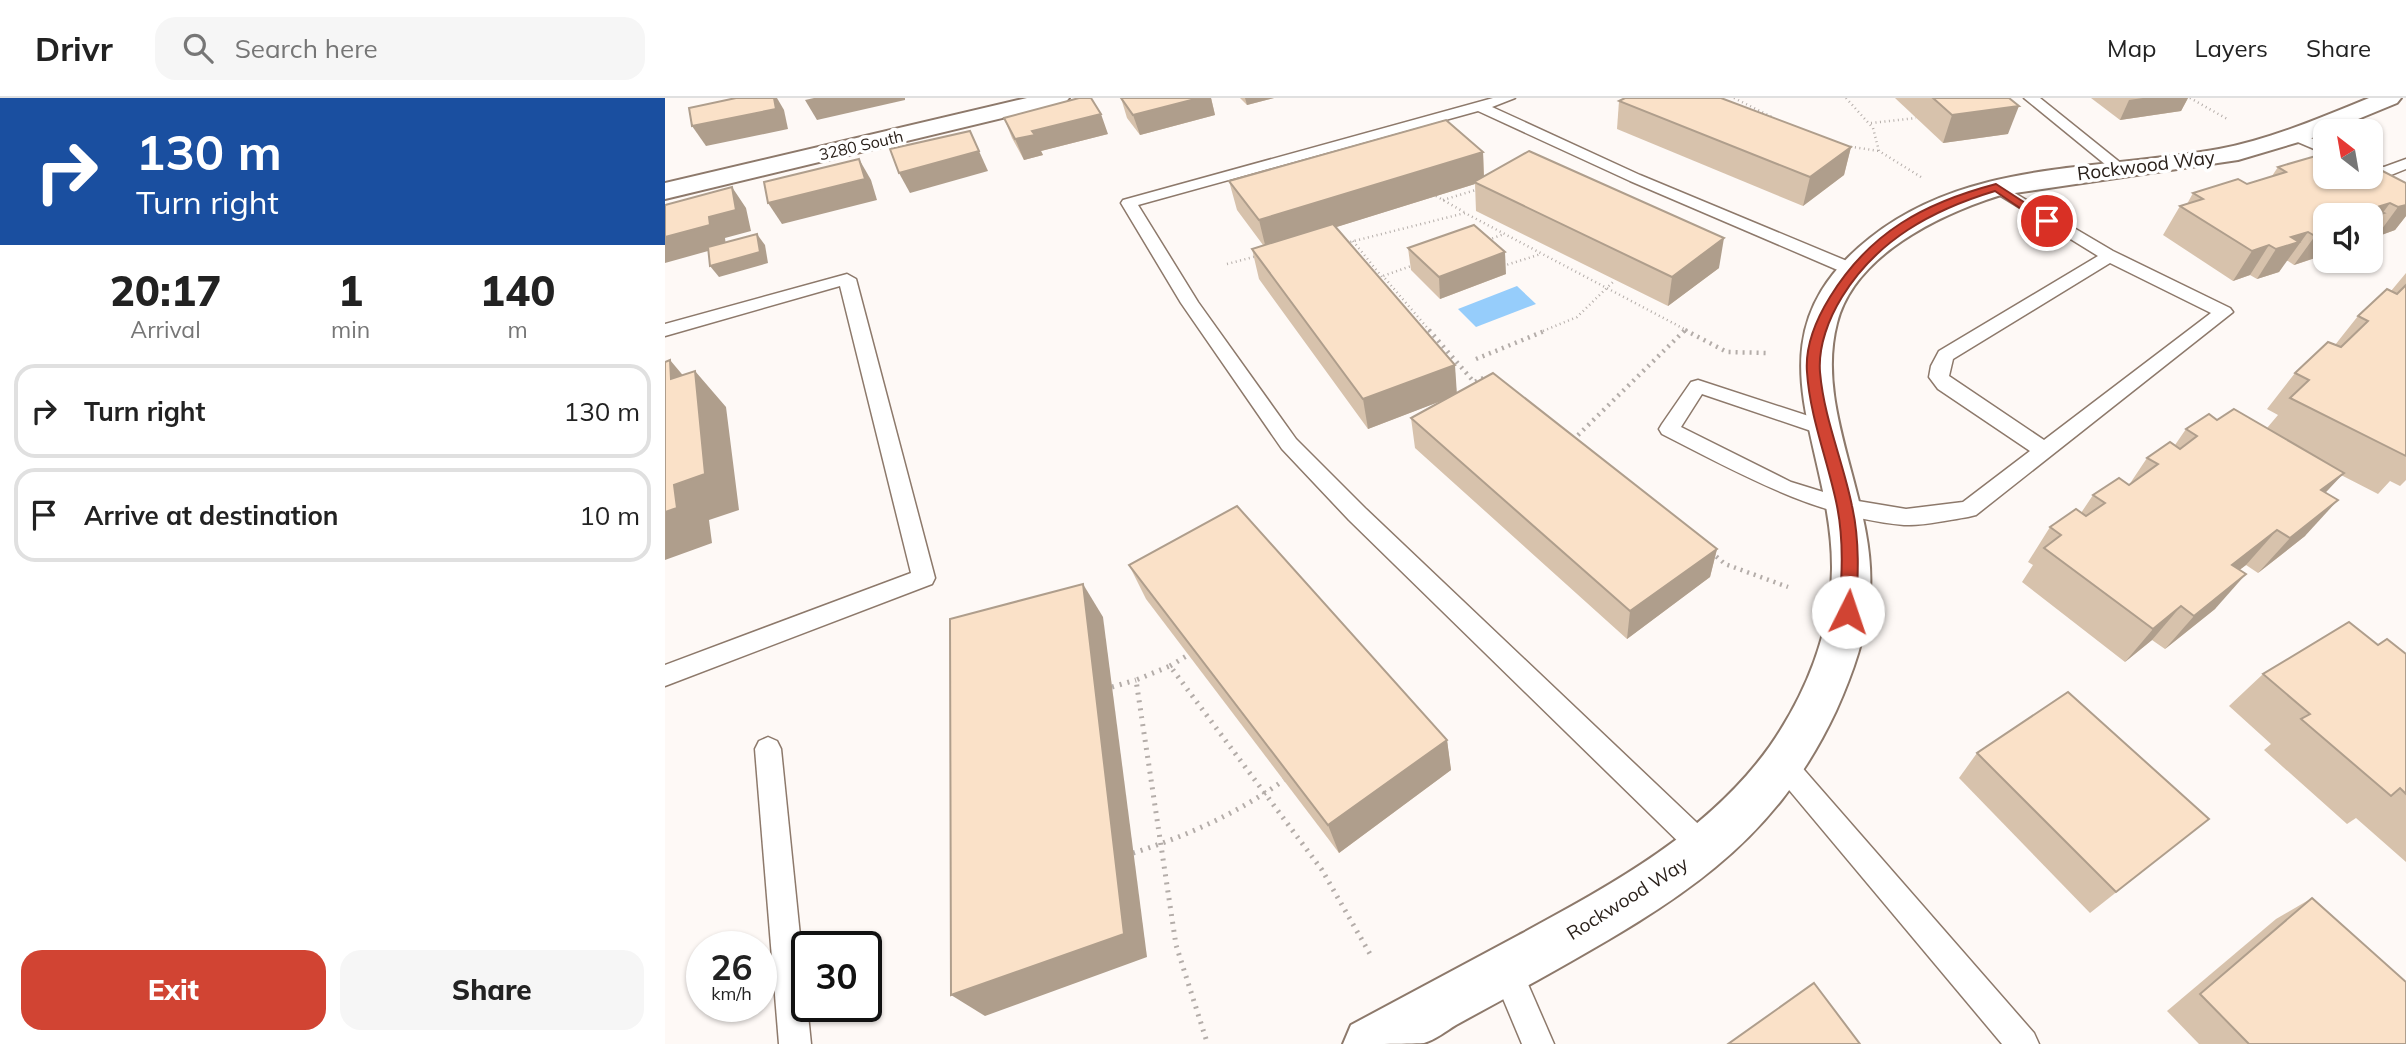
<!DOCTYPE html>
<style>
body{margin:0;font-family:Mulish,sans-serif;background:#f6f6f6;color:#222;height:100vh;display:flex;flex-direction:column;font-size:26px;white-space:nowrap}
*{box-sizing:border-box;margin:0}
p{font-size:23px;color:#767676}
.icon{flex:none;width:38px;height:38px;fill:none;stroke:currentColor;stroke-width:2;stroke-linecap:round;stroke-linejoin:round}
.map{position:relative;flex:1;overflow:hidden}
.panel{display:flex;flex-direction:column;background:#fff;width:665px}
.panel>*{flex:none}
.hud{background:#1a4fa0;color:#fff;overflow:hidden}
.needle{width:46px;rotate:329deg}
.tools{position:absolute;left:1648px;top:21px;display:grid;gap:14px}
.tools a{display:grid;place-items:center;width:70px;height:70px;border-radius:14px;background:#fff;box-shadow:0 2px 5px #0004;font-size:35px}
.speed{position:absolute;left:21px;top:833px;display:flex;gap:14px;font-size:35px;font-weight:700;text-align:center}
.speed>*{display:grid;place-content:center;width:91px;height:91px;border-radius:50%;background:#fff;box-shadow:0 2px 5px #0004;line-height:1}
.speed small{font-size:18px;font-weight:400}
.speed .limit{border:4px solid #111;border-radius:10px;background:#fff;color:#111}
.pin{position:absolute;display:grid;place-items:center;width:60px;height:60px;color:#fff;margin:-30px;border:4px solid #fff;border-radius:50%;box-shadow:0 2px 7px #0007}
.me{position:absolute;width:77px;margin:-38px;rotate:4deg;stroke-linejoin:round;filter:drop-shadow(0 0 5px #0008)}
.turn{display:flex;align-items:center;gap:24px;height:147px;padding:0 21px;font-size:32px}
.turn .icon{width:91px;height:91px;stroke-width:2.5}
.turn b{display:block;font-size:49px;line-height:60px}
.eta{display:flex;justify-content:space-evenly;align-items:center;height:119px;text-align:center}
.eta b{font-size:42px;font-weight:800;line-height:49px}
.primary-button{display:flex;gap:14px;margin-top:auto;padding:14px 21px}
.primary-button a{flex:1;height:80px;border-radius:21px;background:#d14433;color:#fff;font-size:28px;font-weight:800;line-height:80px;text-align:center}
.primary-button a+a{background:#f6f6f6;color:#222}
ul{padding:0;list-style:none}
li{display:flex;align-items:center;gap:21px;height:94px;margin:0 14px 10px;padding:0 7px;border:4px solid #e0e0e0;border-radius:21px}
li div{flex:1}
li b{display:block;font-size:26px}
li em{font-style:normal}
header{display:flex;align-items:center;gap:42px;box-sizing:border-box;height:98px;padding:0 35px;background:#fff;border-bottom:2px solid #e0e0e0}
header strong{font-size:33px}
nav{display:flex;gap:38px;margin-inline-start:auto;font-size:24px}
.search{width:490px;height:63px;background:#f6f6f6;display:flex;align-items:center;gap:18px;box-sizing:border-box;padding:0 24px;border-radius:21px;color:#767676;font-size:26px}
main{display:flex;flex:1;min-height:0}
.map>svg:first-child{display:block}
</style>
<header>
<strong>Drivr</strong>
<div class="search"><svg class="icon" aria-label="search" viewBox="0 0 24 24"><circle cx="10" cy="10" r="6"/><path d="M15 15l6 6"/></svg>Search here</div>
<nav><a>Map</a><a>Layers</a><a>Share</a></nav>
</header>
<main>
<section class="panel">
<div class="hud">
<div class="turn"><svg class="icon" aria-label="right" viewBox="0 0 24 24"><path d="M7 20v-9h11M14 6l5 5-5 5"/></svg><div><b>130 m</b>Turn right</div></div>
</div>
<div class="eta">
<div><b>20:17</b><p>Arrival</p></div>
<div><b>1</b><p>min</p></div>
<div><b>140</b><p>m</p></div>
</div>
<ul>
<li><svg class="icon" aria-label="right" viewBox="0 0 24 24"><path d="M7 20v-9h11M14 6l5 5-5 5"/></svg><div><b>Turn right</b></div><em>130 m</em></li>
<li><svg class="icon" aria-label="arrive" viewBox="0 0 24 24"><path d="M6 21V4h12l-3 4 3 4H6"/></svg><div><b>Arrive at destination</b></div><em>10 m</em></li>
</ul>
<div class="primary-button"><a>Exit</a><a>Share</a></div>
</section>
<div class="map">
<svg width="1741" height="946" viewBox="0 0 1741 946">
<rect width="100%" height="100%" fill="#fef9f6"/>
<polygon fill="#96cdfb" points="852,188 871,206 811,229 793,211"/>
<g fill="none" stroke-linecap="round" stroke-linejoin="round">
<defs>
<g id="service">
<polygon points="828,0 850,0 827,9 975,77 1194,168 1197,172 1194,176 1182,176 965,83 813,13 473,107 533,204 631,341 700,410 1049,741 1053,750 1049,759 1039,763 1029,759 684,422 617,351 516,205 456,105 458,102"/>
<polygon points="1359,0 1375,0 1462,70 1465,73 1462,76 1452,76"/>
<polygon points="1633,35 1661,46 1661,56 1628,42 1626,39"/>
<polygon points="1741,61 1741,71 1721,79 1706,76 1706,67 1719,69"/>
<path d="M1331 84 1448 153 1565 210 1568 214 1311 417 1303 419C1283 422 1259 428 1239 427 1150 419 1074 375 997 336L994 331 997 326 1026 284 1033 282 1165 325 1168 330 1165 335 1158 337 1037 296 1016 329 1126 384 1181 401 1241 411 1298 404 1365 353 1273 291 1264 279 1266 268 1274 253 1433 158 1326 92 1323 89 1326 86ZM1445 165 1546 215 1379 342 1284 278 1288 261Z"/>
<polygon points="182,176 191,181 270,480 267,486 0,588 0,567 246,475 175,188 0,238 0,226"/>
<polygon points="103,639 112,643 116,651 146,946 114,946 90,651 94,643"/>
<polygon points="1118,654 1127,658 1369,935 1374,946 1337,946 1109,674 1105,666 1109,658"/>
<polygon points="841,857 852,861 889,946 857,946 826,872 830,861"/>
</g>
<g id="minor">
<polygon points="362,0 404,0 400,5 0,101 0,85"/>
<path d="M1704 0H1736L1732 5 1647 40 1573 62 1336 97C1275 116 1189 157 1172 225 1149 312 1211 403 1205 494 1202 536 1188 575 1171 613 1105 754 1002 809 873 882 846 897 818 912 791 927 781 933 770 942 759 945 742 946 697 946 678 946L686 927C742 897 798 867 854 837 946 787 1043 735 1105 648 1141 596 1166 534 1167 471 1168 344 1076 242 1205 140 1304 61 1436 73 1554 51 1606 41 1655 20 1704 0Z"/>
</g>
</defs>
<use href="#service" stroke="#8d796b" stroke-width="3"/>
<use href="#minor" stroke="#8d796b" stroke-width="4"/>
<g stroke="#b4ada9" stroke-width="2.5" stroke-dasharray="1 3.5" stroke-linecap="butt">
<polyline points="1069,0 1107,19"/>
<polyline points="1181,0 1208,30 1214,53 1256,79"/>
<polyline points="1525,0 1564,22"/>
<polyline points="1206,25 1251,20"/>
<polyline points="1181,48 1214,53"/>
<polyline points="771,98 799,114"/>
<polyline points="778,102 814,91"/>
<polyline points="823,142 839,136"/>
<polyline points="688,143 717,179"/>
<polyline points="681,145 800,115 1023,233"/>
<polyline points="562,166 592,158"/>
<polyline points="749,167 718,178 765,233"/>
<polyline points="838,168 876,156"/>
<polyline points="878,233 912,219 950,182"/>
</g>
<g stroke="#b4ada9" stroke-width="4.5" stroke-dasharray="2 5" stroke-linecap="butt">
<polyline points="764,232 809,284 823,278 826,280"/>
<polyline points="1020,232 1062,254 1103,255"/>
<polyline points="811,261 882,232"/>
<polyline points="908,342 1020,232"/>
<polyline points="1046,454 1060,466 1123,489"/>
</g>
<g stroke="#b4ada9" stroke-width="5" stroke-dasharray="2 6" stroke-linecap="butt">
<polyline points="505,568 523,557"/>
<polyline points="447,589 471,582"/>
<path d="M468 755C522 738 573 715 619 682"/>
<polyline points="541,941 511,847 471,582 505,568 657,772 705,856"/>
</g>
<use href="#service" fill="#fff" fill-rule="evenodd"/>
<use href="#minor" fill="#fff" fill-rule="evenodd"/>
</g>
<g fill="#d7c2ac">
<polygon points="456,0 546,0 550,17 475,37 462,20"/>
<polygon points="575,0 609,0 582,7"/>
<polygon points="1230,0 1344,0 1343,36 1278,45"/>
<polygon points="1426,0 1523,0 1516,13 1455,22"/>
<polygon points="954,3 1186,49 1179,77 1138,108 952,31"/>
<polygon points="339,20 443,36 376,53 378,57 359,62 347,40"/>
<polygon points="818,54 819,79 1054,170 1003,208 811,113 810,86 671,129 792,295 1052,451 1045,479 962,541 750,350 746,320 778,302 703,331 594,181 587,151 598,147 572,112 564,83"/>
<polygon points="1661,61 1741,85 1741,118 1730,132 1711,139 1706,136 1706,117 1661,117 1657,151 1650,160 1629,167 1623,163 1621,163 1614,174 1592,181 1585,177 1568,183 1498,137 1515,108 1522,106 1528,95 1582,86 1607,78 1613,69"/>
<polygon points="743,150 841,176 775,201 746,172"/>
<polygon points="1741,175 1741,382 1735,388 1725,383 1713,396 1676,377 1660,395 1640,438 1593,475 1581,467 1574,472 1550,511 1500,551 1487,542 1460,564 1357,484 1368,467 1363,464 1385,429 1416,415 1428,397 1464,387 1482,360 1510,347 1521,331 1552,322 1602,330 1613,317 1602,311 1630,275 1670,247 1693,218 1726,193"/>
<polygon points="464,467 782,642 786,672 674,755 481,501"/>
<polygon points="1741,556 1741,764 1691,720 1682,726 1599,652 1606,646 1564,608 1598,576"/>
<polygon points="1312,655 1544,721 1425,815 1294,680"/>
<polygon points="1647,800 1741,946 1534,946 1502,913 1611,821"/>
</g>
<g fill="#af9e8c">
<polygon points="109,0 112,0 119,12 123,31 41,48 27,28"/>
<polygon points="149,0 240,0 240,2 152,22 140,2"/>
<polygon points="534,0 546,0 550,17 475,37 468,17"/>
<polygon points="580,0 609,0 582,7"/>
<polygon points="1478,0 1523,0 1516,13 1455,22 1464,2"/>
<polygon points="1354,8 1343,36 1278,45 1287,17"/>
<polygon points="436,16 443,36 376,53 378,57 359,62 350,41 367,33"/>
<polygon points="1186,49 1179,77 1138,108 1145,79"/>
<polygon points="314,53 323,73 245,95 234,75"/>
<polygon points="818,54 819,83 809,84 810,86 601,151 594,122"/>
<polygon points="194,61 206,82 212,102 117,126 103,105"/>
<polygon points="67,89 81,110 86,133 60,140 61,148 0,165 0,139 44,119"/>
<polygon points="1741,102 1741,118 1730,132 1711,139 1733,109"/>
<polygon points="1725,105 1717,116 1719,115 1706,132 1706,117 1709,110"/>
<polygon points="1661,129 1661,149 1657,151 1650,160 1629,167 1650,138"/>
<polygon points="1643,134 1614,174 1592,181 1611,151 1626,139"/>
<polygon points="92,136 100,147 103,165 54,179 45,168"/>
<polygon points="1059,140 1054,170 1003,208 1007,179"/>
<polygon points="1604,147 1585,177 1568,183 1587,153"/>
<polygon points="840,154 841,176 775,201 774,179"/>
<polygon points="5,262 32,294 30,273 61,309 74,412 44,422 47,445 0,462 0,414 9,387"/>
<polygon points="790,267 792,297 703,331 698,301"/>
<polygon points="1679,375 1646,410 1656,392"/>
<polygon points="1673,402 1640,438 1593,475 1625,440"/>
<polygon points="1612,432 1581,467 1537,501 1567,467"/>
<polygon points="1052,451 1045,479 962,541 965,513"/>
<polygon points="1581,476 1550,511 1500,551 1529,518"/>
<polygon points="418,486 438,519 482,859 320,918 286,897"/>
<polygon points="1516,508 1487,542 1460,564 1488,531"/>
<polygon points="782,642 786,672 674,755 663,727"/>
</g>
<g fill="#fae1c8" stroke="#af9e8c" stroke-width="2">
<polygon points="71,0 109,0 111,11 27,28 24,10"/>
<polygon points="414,0 426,0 436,16 367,33 370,37 350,41 339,20"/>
<polygon points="456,0 534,0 468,17"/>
<polygon points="960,0 1056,0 1186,49 1145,79 954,3"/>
<polygon points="1268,0 1344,0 1354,8 1287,17"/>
<polygon points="781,22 818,54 594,122 564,83"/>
<polygon points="305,33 314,53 234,75 225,51"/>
<polygon points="864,53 1059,140 1007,179 809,84"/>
<polygon points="1654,57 1661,61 1661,79 1706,79 1706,67 1741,85 1741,107 1733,109 1725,105 1709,110 1719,115 1706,119 1706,117 1661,117 1661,134 1650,138 1643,134 1626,139 1634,144 1611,151 1604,147 1587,153 1515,108 1538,101 1528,95 1573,81 1582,86 1621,74 1613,69"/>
<polygon points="194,61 200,81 103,105 99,84"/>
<polygon points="67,89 71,112 44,119 45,127 0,139 0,107"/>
<polygon points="668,126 790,267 698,301 587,151"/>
<polygon points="809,127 840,154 774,179 743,150"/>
<polygon points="92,136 95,154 45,168 43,149"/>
<polygon points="1741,187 1741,358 1625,300 1644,282 1630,275 1663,244 1676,249 1703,223 1693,218 1722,191 1732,196"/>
<polygon points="5,262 6,281 30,273 40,376 9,387 12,410 0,414 0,264"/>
<polygon points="828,275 1052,451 965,513 746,320"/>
<polygon points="1569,311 1679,375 1656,392 1673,402 1625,440 1612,432 1567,467 1581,476 1529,518 1516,508 1488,531 1379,450 1396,437 1385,429 1411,411 1421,418 1440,405 1428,397 1454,380 1464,387 1493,366 1482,360 1505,344 1515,351 1532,338 1521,331 1544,316 1552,322"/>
<polygon points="572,408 782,642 663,727 464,467"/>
<polygon points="418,486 459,836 286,897 285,521"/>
<polygon points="1684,524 1713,547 1722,541 1741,556 1741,696 1735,690 1726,698 1636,621 1645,616 1598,576"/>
<polygon points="1403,594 1544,721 1451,794 1312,655"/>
<polygon points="1647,800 1741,884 1741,946 1584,946 1535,896"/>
<polygon points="1149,885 1195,946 1063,946"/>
</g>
<path fill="#d14433" stroke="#882c21" stroke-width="2" d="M1331 86 1388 123 1378 126 1330 93C1267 112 1212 142 1177 199 1164 220 1153 248 1155 274 1159 321 1178 363 1187 408 1195 443 1193 479 1191 514L1188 519H1177L1174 514C1177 479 1179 443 1172 408 1163 363 1145 320 1142 274 1140 248 1152 220 1165 199 1205 134 1259 105 1331 86Z"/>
<g text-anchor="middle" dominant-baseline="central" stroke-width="7" stroke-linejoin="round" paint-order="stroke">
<g font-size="16" fill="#2a211b" stroke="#fff">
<text transform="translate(196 47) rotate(-13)">3280 South</text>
</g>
<g font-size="19" fill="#2a211b" stroke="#fff">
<text transform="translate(1481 67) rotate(-7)">Rockwood Way</text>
<text transform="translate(962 800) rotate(-32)">Rockwood Way</text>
</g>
</g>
</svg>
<div class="tools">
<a><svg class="needle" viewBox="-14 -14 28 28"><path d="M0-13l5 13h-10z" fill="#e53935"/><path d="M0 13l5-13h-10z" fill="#767676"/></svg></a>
<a><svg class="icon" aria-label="sound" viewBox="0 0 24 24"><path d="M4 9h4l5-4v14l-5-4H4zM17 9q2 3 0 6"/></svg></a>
</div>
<div class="speed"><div>26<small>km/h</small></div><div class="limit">30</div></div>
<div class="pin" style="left:1382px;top:123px;background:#d93025"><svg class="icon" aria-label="arrive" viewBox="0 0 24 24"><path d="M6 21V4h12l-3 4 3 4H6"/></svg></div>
<svg class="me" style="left:1183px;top:514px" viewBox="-20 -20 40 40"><circle r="19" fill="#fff"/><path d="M0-13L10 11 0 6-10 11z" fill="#d14433"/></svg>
</div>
</main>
